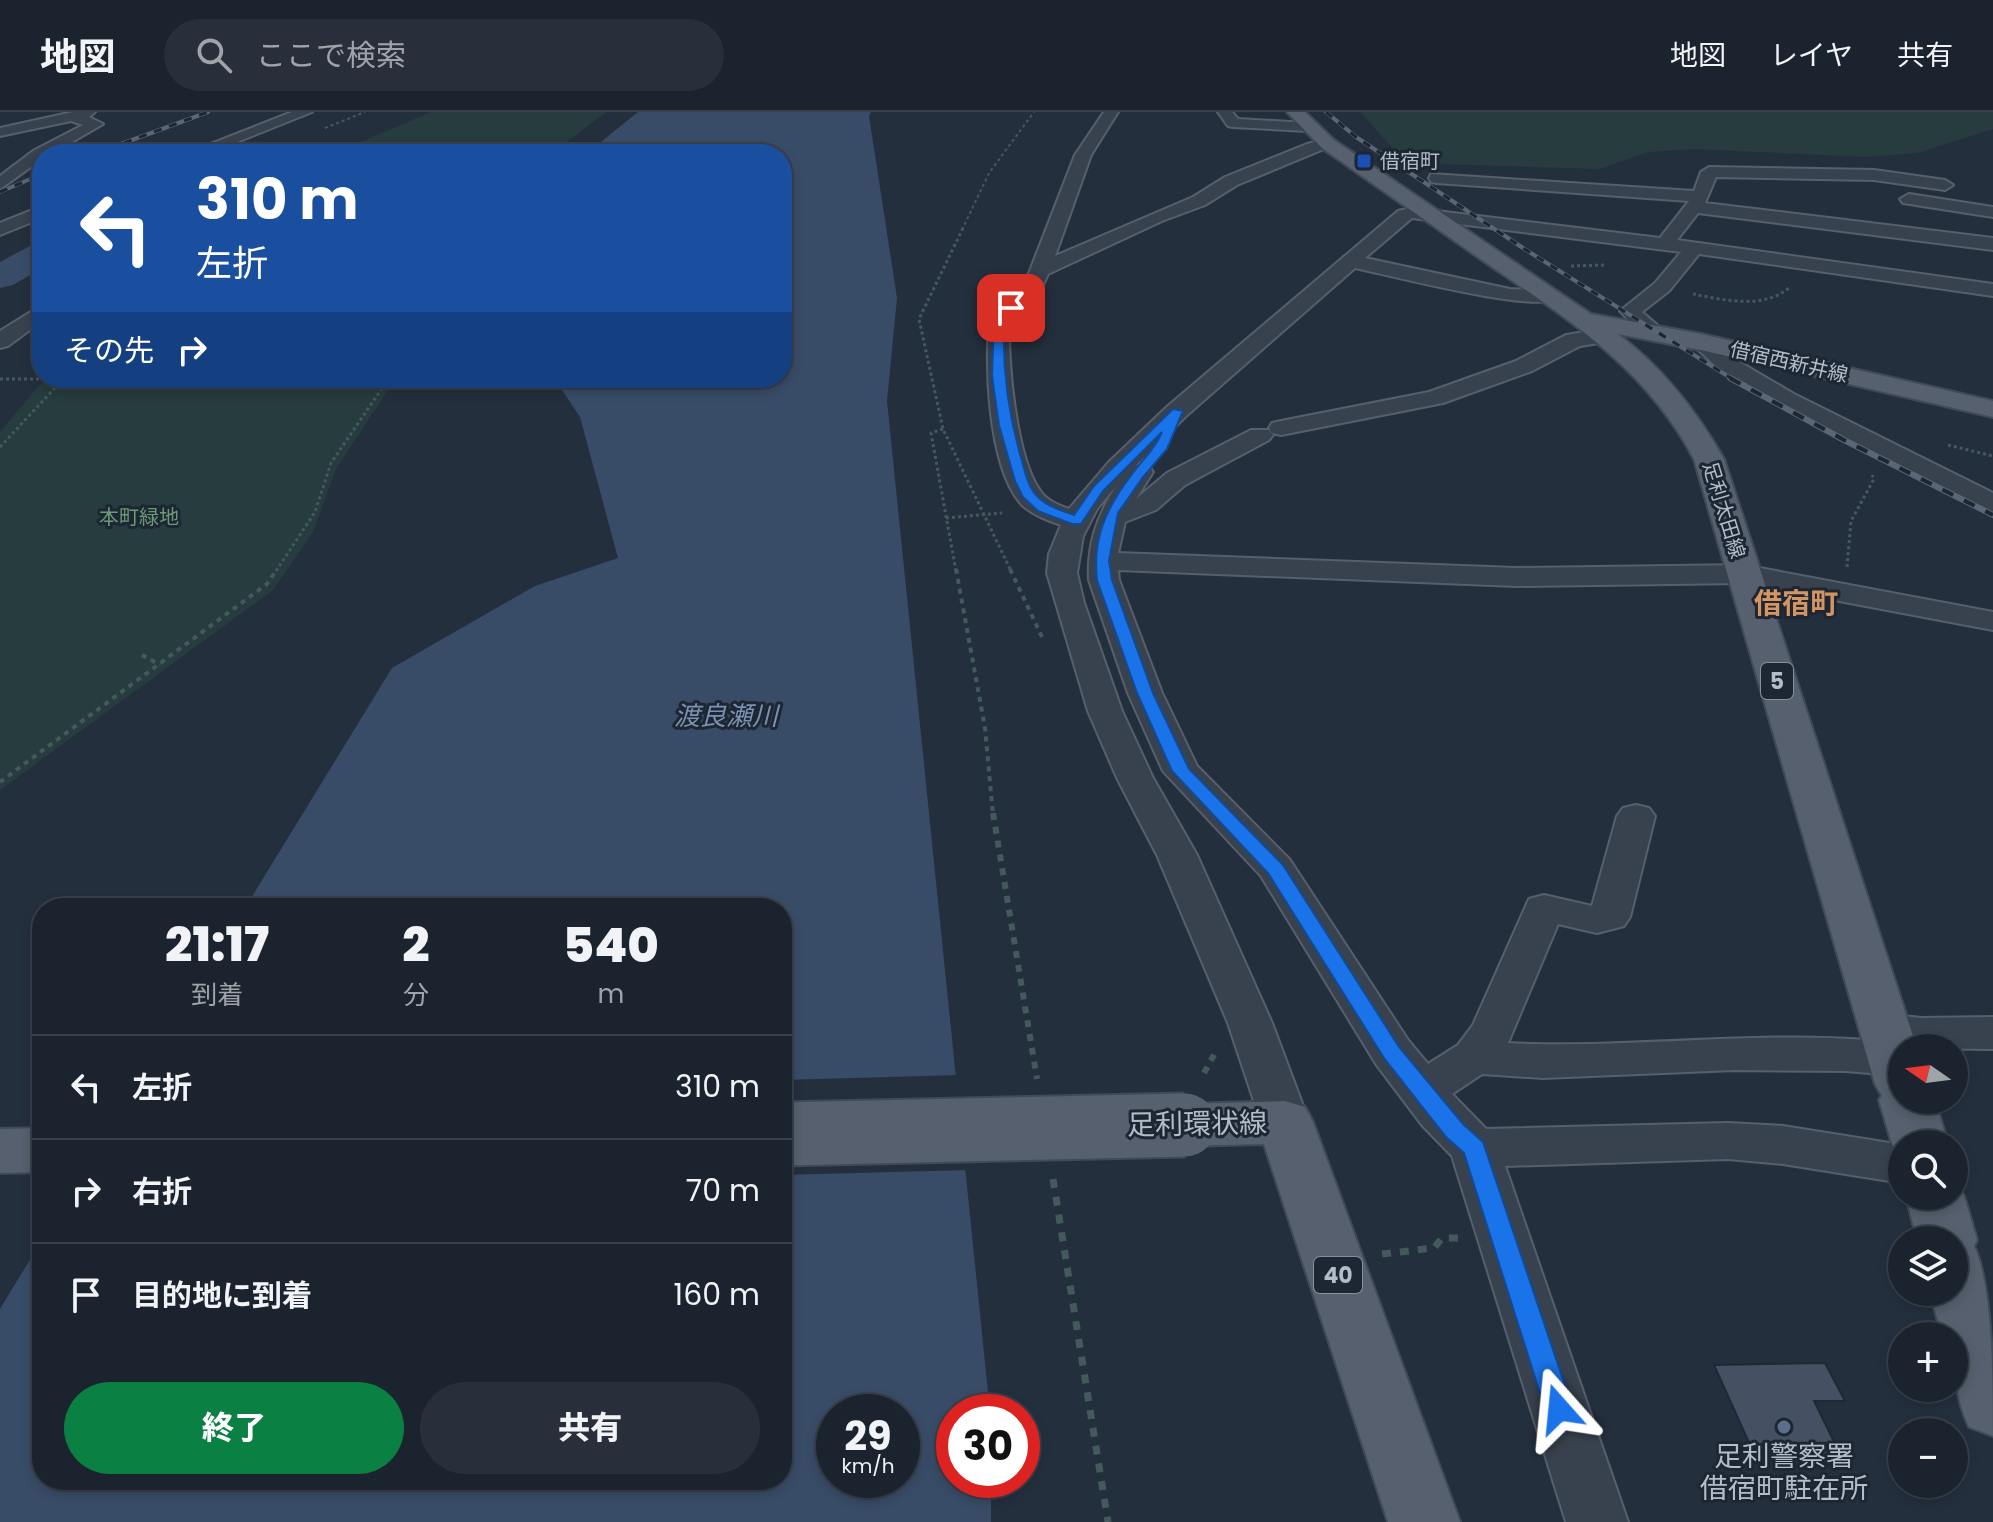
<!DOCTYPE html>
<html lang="ja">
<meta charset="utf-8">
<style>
body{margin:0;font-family:Poppins,"Noto Sans JP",sans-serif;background:#282f3a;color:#f1f3f6;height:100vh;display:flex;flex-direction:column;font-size:30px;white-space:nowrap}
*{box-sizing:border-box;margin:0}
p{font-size:26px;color:#a0a4aa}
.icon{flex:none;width:44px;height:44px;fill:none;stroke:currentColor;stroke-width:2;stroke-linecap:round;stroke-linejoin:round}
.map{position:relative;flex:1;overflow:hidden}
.sheet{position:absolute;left:32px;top:786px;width:760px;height:592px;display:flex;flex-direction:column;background:#1b232e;border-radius:32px;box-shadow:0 4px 12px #0003,0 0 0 2px #39404a}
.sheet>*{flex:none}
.top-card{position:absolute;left:32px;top:32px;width:760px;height:244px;border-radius:32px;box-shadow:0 4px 12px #0003,0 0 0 2px #39404a;background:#1a4fa0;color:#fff;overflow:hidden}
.needle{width:52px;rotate:284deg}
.fabs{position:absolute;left:1888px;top:922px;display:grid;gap:16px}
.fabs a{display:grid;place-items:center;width:80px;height:80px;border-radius:50%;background:#1b232e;box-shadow:0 4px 12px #0003,0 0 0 2px #39404a;font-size:40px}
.speed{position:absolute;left:816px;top:1282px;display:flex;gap:16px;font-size:40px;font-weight:700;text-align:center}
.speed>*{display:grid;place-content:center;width:104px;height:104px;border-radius:50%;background:#1b232e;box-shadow:0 4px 12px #0003,0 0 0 2px #39404a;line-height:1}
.speed small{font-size:20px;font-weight:400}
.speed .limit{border:12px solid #d22;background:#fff;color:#111}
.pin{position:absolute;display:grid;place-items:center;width:68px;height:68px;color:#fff;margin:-34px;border-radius:16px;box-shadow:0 4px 12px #0006}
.me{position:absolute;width:88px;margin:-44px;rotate:342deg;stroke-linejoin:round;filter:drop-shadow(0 0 6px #0008)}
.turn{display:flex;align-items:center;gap:28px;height:168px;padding:0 32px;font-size:36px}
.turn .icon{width:104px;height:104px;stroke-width:2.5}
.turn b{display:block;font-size:56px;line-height:68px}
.then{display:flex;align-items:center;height:76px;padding:0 32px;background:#0003;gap:16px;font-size:30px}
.eta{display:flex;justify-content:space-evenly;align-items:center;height:136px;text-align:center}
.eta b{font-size:48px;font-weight:800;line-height:56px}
.action{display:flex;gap:16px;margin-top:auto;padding:16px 32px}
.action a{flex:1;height:92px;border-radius:48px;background:#0b8043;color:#fff;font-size:32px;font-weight:800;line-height:92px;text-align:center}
.action a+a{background:#282f3a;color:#f1f3f6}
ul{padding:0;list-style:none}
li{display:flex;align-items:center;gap:24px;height:104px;padding:0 32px;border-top:2px solid #39404a}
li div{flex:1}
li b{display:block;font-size:30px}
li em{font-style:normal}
header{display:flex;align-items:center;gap:48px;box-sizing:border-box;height:112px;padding:0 40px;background:#1b232e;border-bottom:2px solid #39404a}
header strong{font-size:38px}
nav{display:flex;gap:44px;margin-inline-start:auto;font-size:28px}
.search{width:560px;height:72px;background:#282f3a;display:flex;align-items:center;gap:20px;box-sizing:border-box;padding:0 28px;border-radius:44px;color:#a0a4aa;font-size:30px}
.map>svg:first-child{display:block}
</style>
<header>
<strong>地図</strong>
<div class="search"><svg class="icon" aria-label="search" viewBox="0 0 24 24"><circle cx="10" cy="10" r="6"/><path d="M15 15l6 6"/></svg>ここで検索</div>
<nav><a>地図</a><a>レイヤ</a><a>共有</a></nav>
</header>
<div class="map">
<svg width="1993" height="1410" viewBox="0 0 1993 1410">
<rect width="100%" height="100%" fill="#242f3e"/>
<g fill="#263c3f">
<polygon points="431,0 606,0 551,42 333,42"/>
<polygon points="1360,0 1993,0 1993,17 1918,41 1867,45 1693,37 1648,40 1600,57 1406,51"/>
<polygon points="48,266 396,266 336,357 313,420 273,478 0,678 0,320 40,272"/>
</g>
<path fill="#394c67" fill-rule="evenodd" d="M638 0H871L869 4 897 186 887 289 990 1300H954V1368H991V1410H0V1197L42 1128V1368H782V796H245L392 556 535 474 618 446 580 305 554 266H782V42H586ZM834 1300H902V1368H834Z"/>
<polygon fill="#242f3e" points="959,963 969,1058 782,1063 782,968"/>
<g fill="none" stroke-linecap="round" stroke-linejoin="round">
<polygon fill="#394c67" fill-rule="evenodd" points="42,130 42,156 13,173 0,176 0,150 30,134"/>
</g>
<polygon fill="#455162" stroke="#1f2835" stroke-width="2" points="1825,1251 1845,1289 1814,1289 1840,1342 1755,1344 1714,1253"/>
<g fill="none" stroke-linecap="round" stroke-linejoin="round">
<defs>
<g id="minor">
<polygon points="73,0 95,0 89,5 103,12 51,42 42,42 42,47 0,77 0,64 33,39 83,13 71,9 0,24 0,16"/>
<polygon points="292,0 312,0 207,42 185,42"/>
<path d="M1104 0H1118L1091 43 1055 144 1193 85 1225 65 1307 32 1328 27 1336 32 1237 73 1205 93 1162 109 1048 162 1042 175 1010 208C1006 246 1017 346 1039 377 1045 388 1058 393 1069 397L1109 350 1168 294 1398 99 1411 96 1660 126 1689 89 1437 71 1431 70 1429 66 1431 62 1694 79 1701 60 1709 55 1874 58 1945 68 1953 73 1945 78 1874 68 1716 65 1705 91 1993 126V138L1698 101 1677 128 1993 172V184L1699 142 1669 179 1642 200 1657 213C1650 223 1646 225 1634 223L1631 218 1634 214 1620 199 1655 171 1681 140 1412 106 1365 146 1510 177 1550 179 1560 185C1544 204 1385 162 1355 156L1186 304 1136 353 1149 354 1153 360 1136 387 1167 361 1251 318H1269L1273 323 1269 328 1185 373 1156 398 1125 410 1118 441 1516 456 1744 453 1993 500V518L1744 471 1516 474 1118 458 1119 468 1162 581 1197 654 1290 748 1408 928 1428 952 1458 933 1473 913 1529 787 1544 783 1592 794 1617 704 1623 696 1636 693 1649 696 1655 704 1630 805 1624 814 1597 821 1558 812 1508 931C1628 937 1748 919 1869 928L1862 918 1869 907 1885 902 1921 906 1993 905V937L1902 936V961L1895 963 1845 959 1735 958 1543 966 1482 962 1452 982 1486 1017 1728 1011 1783 1014 1902 1033V1071L1783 1052 1728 1047 1505 1054 1628 1410H1566L1452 1044 1422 1013 1376 952 1261 764 1163 659 1128 581 1089 468C1087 432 1097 405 1116 374L1097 397 1083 424 1077 461 1084 491 1122 599 1153 666 1197 743 1272 911 1309 1010 1302 1023 1285 1028 1268 1023 1261 1010 1228 911 1157 743 1117 666 1088 599 1047 461 1049 442 1061 413C1047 408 1033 403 1022 393 987 355 983 241 992 193L995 189 1006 188 1026 169 1075 43Z"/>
<polygon points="1218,0 1232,0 1238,7 1307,11 1314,15 1307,19 1233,15 1228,14"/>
<polygon points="1909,82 1993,95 1993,105 1903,91 1900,87"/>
<polygon points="42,94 42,106 0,123 0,111"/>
<polygon points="42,193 42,209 8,234 0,236 0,219"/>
<polygon points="1604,217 1612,219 1615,224 1612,229 1580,234 1532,259 1443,291 1281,323 1272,321 1269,316 1272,311 1281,309 1429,280 1516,249 1566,223"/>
<polygon points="1701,223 1709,225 1736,248 1794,282 1993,381 1993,400 1778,292 1720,258 1690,230"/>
</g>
<g id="major">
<path d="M1287 0H1305L1334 28 1591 202 1701 222 1993 289V305L1701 238 1618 222C1663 256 1696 298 1724 347L1917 936H1902V988H1935L1948 1032H1902V1048L1892 1032 1879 988 1882 984 1875 972 1694 347C1645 254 1566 206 1482 148 1429 111 1375 73 1322 36Z"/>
<polygon points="1285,989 1305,995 1313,1010 1460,1410 1388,1410 1264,1032 1185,1034 1165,1028 1157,1013 1165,998 1185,992"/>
<polygon points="42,1016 42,1060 0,1061 0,1017"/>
<path d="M1954 1067 1964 1084 1977 1128 1974 1134C1993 1174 1993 1273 1993 1324L1969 1315C1955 1284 1954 1258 1954 1224H1942L1930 1180H1954V1128H1917L1906 1084H1954Z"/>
</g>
</defs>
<use href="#minor" stroke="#565f6c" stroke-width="4"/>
<use href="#major" stroke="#414a57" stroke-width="4"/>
<g stroke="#44595c" stroke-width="2" stroke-dasharray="3 3" stroke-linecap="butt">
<polyline points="325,16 365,0"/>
<polyline points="962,118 989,61 1034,0"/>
</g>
<g stroke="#44595c" stroke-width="3" stroke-dasharray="3 3" stroke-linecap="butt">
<polyline points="963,116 919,207 943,317 1011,459"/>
<polyline points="1571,154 1606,153"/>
<path d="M1693 182C1724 188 1764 198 1790 175"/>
<polyline points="0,267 60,267"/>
<polyline points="943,317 931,321 956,459"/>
<polyline points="1948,333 1993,344"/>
<polyline points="0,335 64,266"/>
<polyline points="946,406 1002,401"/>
<polyline points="1847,455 1851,409 1874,367 1872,363"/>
<polyline points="276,459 315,400 331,351 389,266"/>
</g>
<g stroke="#44595c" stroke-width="4" stroke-dasharray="5 5" stroke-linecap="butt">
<polyline points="956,457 985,616 993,703"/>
<polyline points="1010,457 1042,525"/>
<polyline points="142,543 160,553"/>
<polyline points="0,670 267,472 277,457"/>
</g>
<g stroke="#44595c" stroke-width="6" stroke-dasharray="7 7" stroke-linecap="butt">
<polyline points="993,701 1037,967"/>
<polyline points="1204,961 1215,941"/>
</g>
<g stroke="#44595c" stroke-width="7" stroke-dasharray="9 9" stroke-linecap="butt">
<polyline points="1053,1067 1108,1410"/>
<polyline points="1382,1142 1434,1136 1442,1126 1459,1126"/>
</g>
<use href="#minor" fill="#38414e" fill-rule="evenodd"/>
<use href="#major" fill="#56606e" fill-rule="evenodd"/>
<defs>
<g id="rail-far1">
<polyline points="1326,0 1356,25 1526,138 1734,268"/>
<polyline points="94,42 208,0"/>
<polyline points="0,80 42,62"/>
</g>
<polyline id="rail" points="1730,266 1844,328 1993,403"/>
</defs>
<use href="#rail-far1" stroke="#5a6575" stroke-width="4"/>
<use href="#rail" stroke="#5a6575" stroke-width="6"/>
<use href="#rail-far1" stroke="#1d2633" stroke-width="3" stroke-dasharray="8" stroke-linecap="butt"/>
<use href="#rail" stroke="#1d2633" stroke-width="4" stroke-dasharray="12" stroke-linecap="butt"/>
<defs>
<polyline id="major-bridge-far1" points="1146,1014 1185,1013"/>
<polyline id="major-bridge" points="782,1022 1185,1013"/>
</defs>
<use href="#major-bridge-far1" stroke="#414a57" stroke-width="54" stroke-linecap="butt"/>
<use href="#major-bridge" stroke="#414a57" stroke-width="67" stroke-linecap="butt"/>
<use href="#major-bridge-far1" stroke="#56606e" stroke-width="50"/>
<use href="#major-bridge" stroke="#56606e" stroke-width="63"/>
</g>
<path fill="#1a73e8" stroke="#114b97" stroke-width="2" d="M1008 193 1016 196 1004 208C1002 257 1008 302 1022 349 1025 360 1028 374 1036 383 1046 394 1060 398 1074 403L1094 374 1173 297 1183 299 1167 337 1143 365 1118 401 1109 449 1112 468 1153 581 1189 657 1283 753 1399 935 1463 1012 1483 1030 1573 1297 1569 1305 1559 1309 1549 1305 1545 1297 1464 1041 1446 1025 1384 946 1268 761 1172 659 1137 581 1097 468C1092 425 1107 395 1132 362 1143 347 1155 337 1162 320L1103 379 1081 412H1072L1038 399 1023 385 1015 369 999 313 992 264 994 207Z"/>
<rect fill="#1a4fb4" stroke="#1d2633" stroke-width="3" x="1356" y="41" width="16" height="16" rx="4"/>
<circle fill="#5c6f8a" stroke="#1d2633" stroke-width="3" cx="1784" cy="1315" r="8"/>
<g text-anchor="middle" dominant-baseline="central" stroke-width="6" stroke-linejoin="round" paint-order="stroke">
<g font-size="20" fill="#b4bcc9" stroke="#1d2633" text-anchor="start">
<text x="1380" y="49">借宿町</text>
</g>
<g font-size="20" fill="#b4bcc9" stroke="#1d2633">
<text transform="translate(1789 250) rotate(13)">借宿西新井線</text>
<text transform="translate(1724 398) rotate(73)">足利太田線</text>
</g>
<g font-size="20" fill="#6b9a76" stroke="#1d2633">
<text x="139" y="405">本町緑地</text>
</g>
<g fill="#1d2633" stroke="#878f9c" stroke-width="2">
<rect x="1761" y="551" width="32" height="36" rx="6"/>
<rect x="1314" y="1145" width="48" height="36" rx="6"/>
</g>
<g font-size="22" font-weight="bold" fill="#b4bcc9">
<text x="1777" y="569">5</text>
<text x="1338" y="1163">40</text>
</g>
<g font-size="26" font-style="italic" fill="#7c92b1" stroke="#1d2633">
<text x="726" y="604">渡良瀬川</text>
</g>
<g font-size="28" font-weight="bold" fill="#d59563" stroke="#1d2633">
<text x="1796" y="491">借宿町</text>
</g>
<g font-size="28" fill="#b4bcc9" stroke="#1d2633">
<text transform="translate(1197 1012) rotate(-1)">足利環状線</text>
</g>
<g font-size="28" fill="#b4bcc9" stroke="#1d2633">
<text x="1784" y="1344">足利警察署<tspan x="1784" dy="32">借宿町駐在所</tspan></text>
</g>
</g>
</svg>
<div class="fabs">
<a><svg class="needle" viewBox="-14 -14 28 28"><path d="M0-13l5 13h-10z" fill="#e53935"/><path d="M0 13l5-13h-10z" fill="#a0a4aa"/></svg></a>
<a><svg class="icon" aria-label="search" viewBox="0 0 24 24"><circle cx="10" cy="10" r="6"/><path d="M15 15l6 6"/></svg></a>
<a><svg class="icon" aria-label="layers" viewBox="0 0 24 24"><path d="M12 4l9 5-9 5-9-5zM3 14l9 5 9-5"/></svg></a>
<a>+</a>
<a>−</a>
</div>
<div class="speed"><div>29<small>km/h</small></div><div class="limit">30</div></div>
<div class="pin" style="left:1011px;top:196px;background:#d93025"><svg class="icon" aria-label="arrive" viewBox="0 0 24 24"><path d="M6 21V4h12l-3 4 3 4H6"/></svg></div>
<svg class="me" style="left:1559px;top:1297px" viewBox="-20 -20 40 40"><path d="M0-17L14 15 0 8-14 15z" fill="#1a73e8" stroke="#fff" stroke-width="4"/></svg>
<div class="top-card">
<div class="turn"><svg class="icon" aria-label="left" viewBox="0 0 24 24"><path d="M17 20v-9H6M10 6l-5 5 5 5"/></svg><div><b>310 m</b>左折</div></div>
<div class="then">その先<svg class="icon" aria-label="right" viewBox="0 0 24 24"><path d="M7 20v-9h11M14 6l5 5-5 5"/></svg></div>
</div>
<section class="sheet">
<div class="eta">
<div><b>21:17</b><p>到着</p></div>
<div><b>2</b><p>分</p></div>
<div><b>540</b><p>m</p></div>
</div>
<ul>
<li><svg class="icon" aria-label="left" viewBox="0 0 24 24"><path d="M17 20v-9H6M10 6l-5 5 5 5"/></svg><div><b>左折</b></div><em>310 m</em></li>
<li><svg class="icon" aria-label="right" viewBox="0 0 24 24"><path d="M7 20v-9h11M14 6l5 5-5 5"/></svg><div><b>右折</b></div><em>70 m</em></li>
<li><svg class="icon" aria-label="arrive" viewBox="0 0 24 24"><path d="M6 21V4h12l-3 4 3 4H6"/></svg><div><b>目的地に到着</b></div><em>160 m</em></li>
</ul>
<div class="action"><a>終了</a><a>共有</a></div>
</section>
</div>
